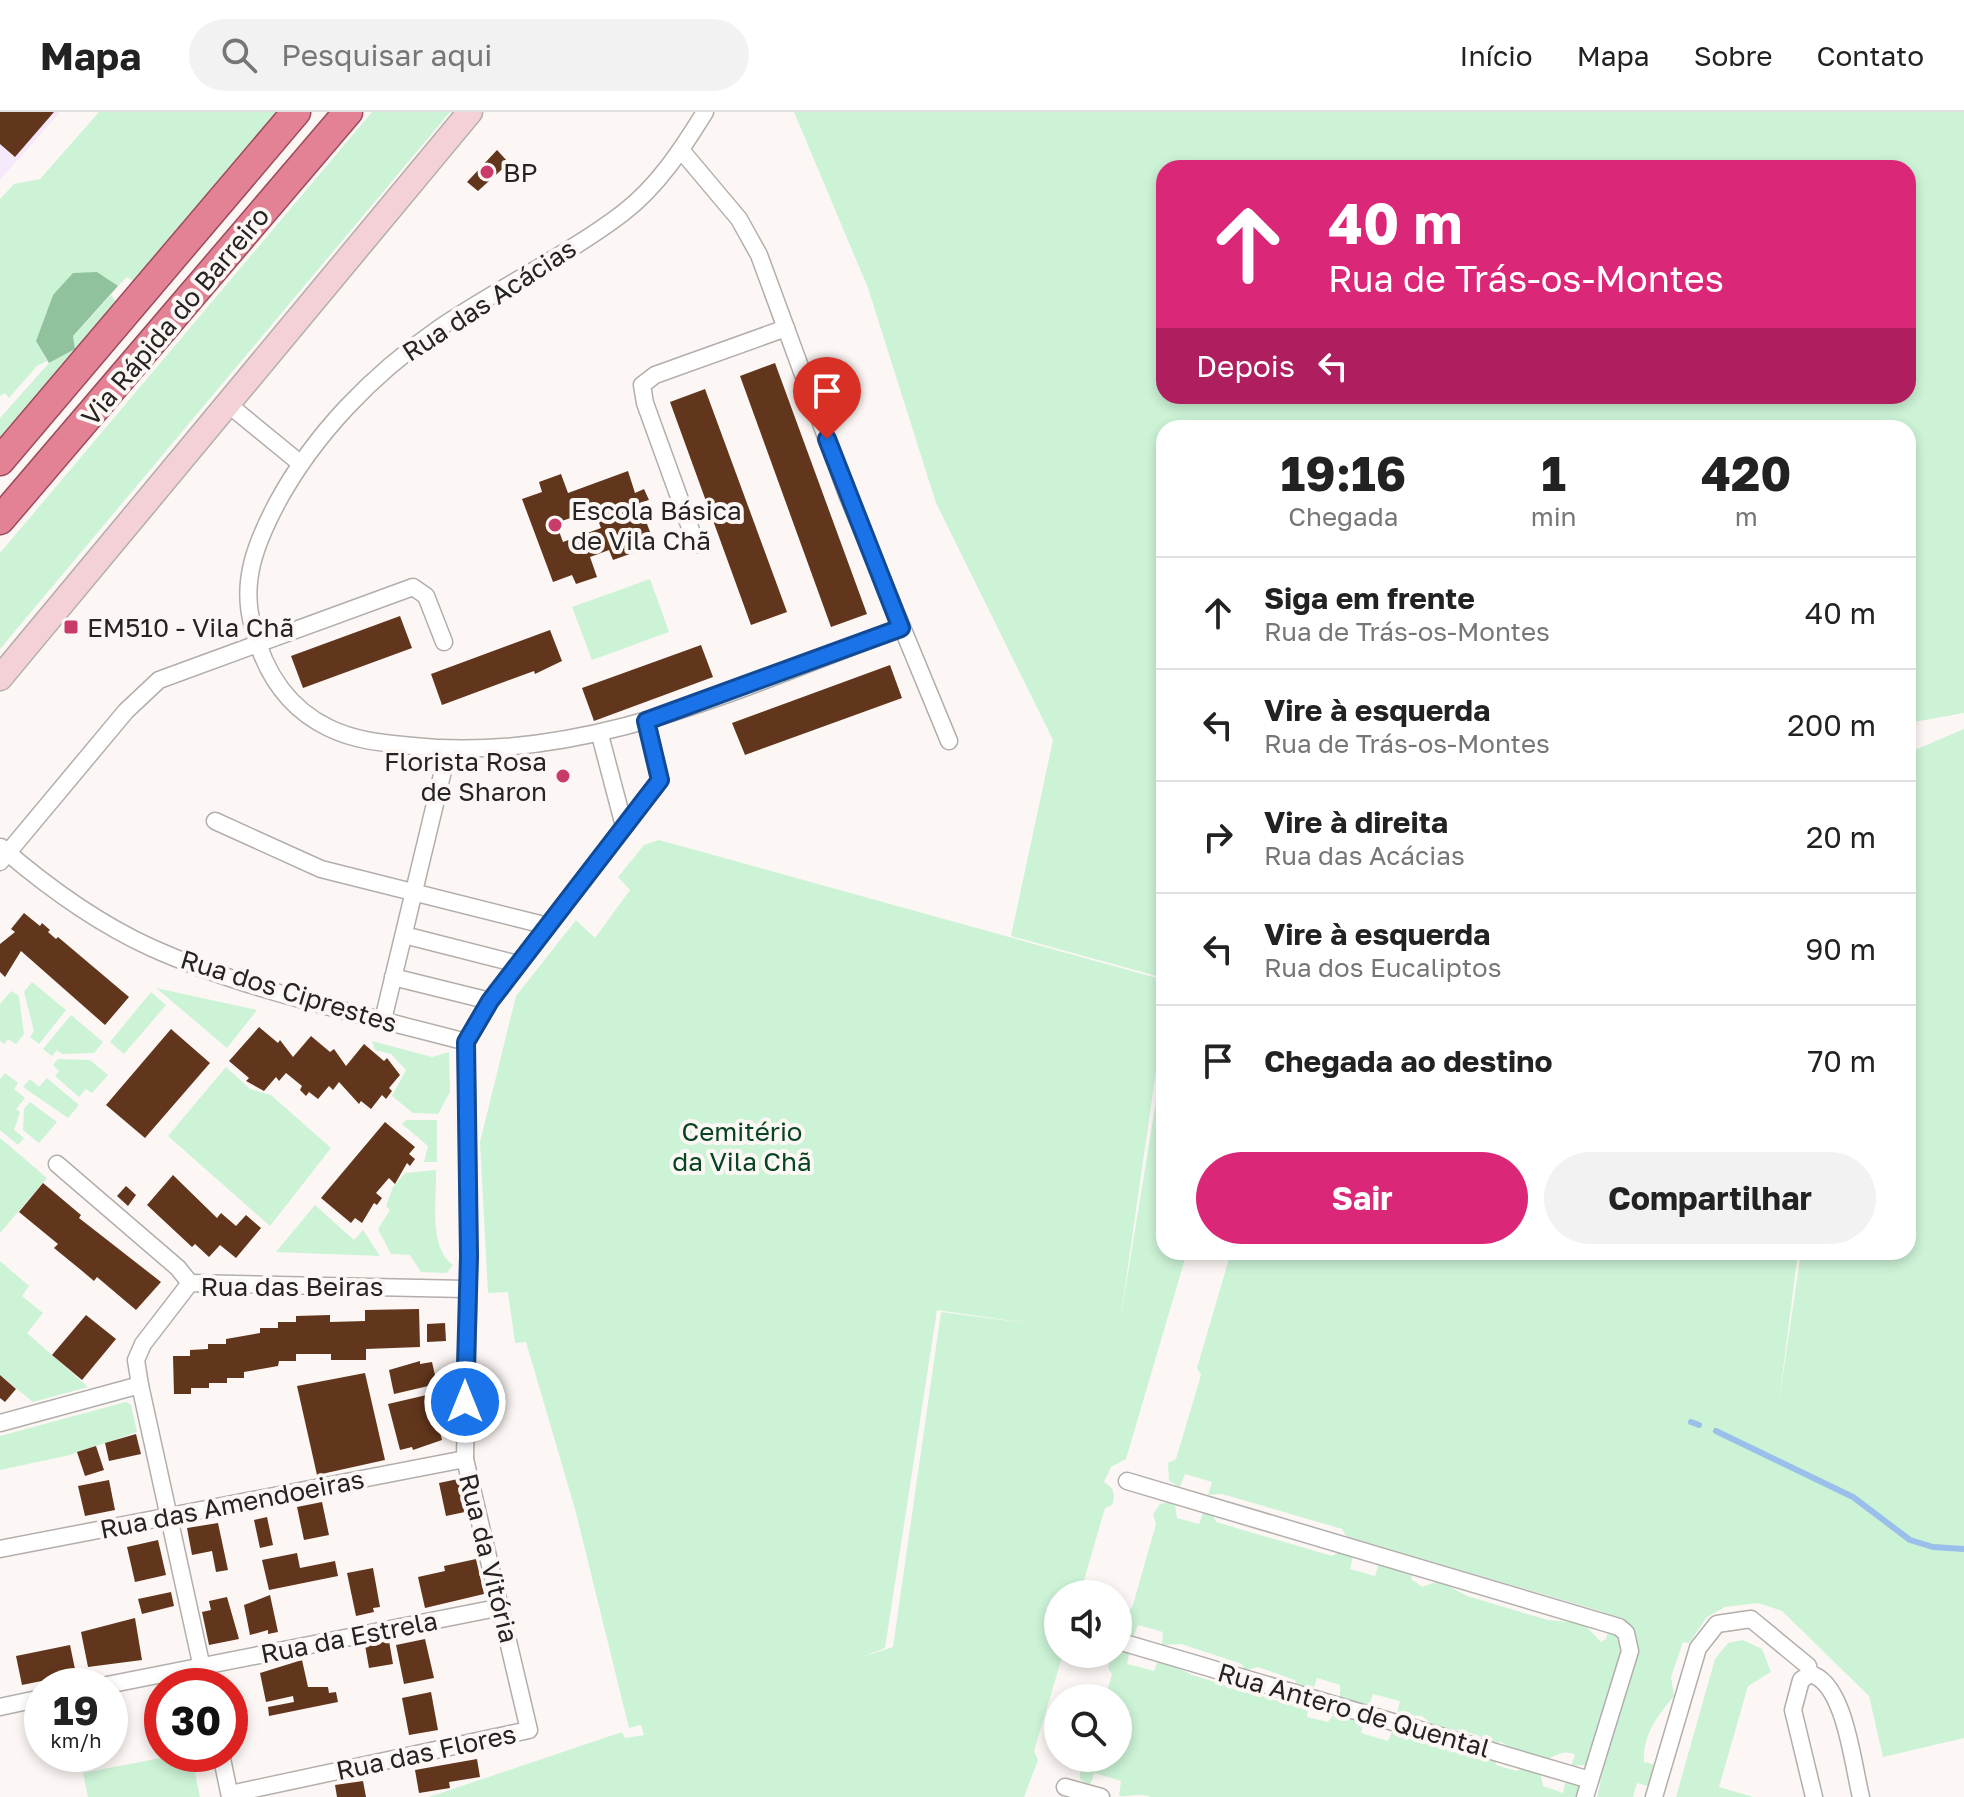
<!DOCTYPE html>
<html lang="pt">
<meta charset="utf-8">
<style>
body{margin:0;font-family:"Golos Text",sans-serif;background:#f2f2f2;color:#222;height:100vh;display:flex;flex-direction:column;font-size:30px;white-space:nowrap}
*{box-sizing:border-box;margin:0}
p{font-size:26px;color:#767676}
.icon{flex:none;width:44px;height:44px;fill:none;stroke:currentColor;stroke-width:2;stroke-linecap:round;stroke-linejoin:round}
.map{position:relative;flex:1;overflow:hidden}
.panel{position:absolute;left:1156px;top:308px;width:760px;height:840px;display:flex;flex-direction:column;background:#fff;border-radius:24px;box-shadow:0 4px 12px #0003}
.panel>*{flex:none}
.guide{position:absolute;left:1156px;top:48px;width:760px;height:244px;border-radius:24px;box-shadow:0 4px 12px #0003;background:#db2777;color:#fff;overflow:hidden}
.tools{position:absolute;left:1044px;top:1468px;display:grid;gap:16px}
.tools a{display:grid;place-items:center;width:88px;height:88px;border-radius:50%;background:#fff;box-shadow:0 4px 12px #0003;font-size:40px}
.speed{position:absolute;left:24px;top:1556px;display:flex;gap:16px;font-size:40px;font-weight:700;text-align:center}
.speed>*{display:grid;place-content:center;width:104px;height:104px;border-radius:50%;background:#fff;box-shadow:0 4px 12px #0003;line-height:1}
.speed small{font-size:20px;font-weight:400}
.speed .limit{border:12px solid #d22;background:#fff;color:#111}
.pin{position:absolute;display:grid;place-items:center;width:68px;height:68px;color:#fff;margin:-82px -34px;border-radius:50% 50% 50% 0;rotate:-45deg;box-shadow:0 0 8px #0007}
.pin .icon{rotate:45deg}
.me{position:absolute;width:88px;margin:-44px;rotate:0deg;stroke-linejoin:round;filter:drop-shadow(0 0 6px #0008)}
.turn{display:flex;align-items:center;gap:28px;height:168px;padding:0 40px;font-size:36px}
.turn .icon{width:104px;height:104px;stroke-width:2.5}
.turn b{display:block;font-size:56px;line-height:68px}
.then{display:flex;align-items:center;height:76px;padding:0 40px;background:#0003;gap:16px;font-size:30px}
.eta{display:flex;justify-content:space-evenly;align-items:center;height:136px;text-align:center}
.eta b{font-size:48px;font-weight:700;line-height:56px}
.cta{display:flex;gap:16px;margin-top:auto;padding:16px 40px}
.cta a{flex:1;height:92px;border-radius:48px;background:#db2777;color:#fff;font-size:32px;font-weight:700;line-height:92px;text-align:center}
.cta a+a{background:#f2f2f2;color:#222}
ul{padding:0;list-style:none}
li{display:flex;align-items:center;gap:24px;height:112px;padding:0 40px;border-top:2px solid #e0e0e0}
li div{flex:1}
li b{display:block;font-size:30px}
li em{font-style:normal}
header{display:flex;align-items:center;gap:48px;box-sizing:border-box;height:112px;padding:0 40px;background:#fff;border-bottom:2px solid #e0e0e0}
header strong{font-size:38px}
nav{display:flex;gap:44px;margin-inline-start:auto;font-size:28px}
.search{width:560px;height:72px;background:#f2f2f2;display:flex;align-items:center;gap:20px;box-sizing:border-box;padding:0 28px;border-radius:44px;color:#767676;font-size:30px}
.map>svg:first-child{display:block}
</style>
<header>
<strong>Mapa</strong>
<div class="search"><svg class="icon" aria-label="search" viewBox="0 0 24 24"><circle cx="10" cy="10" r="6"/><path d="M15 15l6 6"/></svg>Pesquisar aqui</div>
<nav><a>Início</a><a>Mapa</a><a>Sobre</a><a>Contato</a></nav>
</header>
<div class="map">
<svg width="1964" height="1685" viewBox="0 0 1964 1685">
<rect width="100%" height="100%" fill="#fcf7f4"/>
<polygon fill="#f6e9fc" points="0,0 60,0 0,68"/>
<g fill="#ccf3d6" fill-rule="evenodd">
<polygon points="99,0 276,0 133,169 127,165 118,174 53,183 36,229 47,249 37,254 9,286 5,281 0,284 0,87 14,72 40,67"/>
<polygon points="372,0 450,0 0,537 0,441"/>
<path d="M794 0H1964V601L1908 611V316H1164V866L1011 824 1053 628 936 391 868 176ZM1164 56H1908V284H1164Z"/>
<polygon points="111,183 116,190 0,330 0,306 49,251 75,237 73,224"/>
<polygon points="650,467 669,520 592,548 572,495"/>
<path d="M1964 617V1626L1883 1645 1869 1584 1782 1499 1758 1491 1725 1495 1707 1505 1689 1531 1683 1530 1671 1565 1674 1584C1657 1605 1643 1622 1644 1650L1657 1653 1651 1675 1637 1671 1633 1685H1597C1602 1667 1603 1649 1608 1630 1616 1601 1651 1540 1630 1512L1600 1499 1346 1424 1342 1417 1222 1382 1208 1383 1212 1370 1185 1362 1180 1375 1169 1369 1168 1351 1176 1347 1201 1263 1197 1256 1231 1140H1649L1675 1148 1678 1140H1798L1779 1290 1801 1140H1908V641Z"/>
<path d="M659 728 1164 868V903L1120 1210 1164 940V1140H1187L1126 1347 1111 1355 1104 1370C1114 1376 1116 1382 1112 1393L1105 1396 1080 1482H1058V1542H1063L1034 1639 1038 1648 1024 1685H429L622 1620 625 1626 644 1623 641 1613 629 1616 575 1397 526 1230 515 1231 508 1180 488 1181 480 1030 516 884 576 808 595 826 630 778 618 765 644 733ZM937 1198 1048 1214 941 1200 893 1535 862 1545 885 1536Z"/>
<polygon points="32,870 66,898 39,932 30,925 34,919 24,880"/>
<polygon points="156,876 257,898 227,936"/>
<polygon points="11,879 19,884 24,922 16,932 8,927 4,932 0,929 0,892"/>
<polygon points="151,880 166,893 124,942 110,930"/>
<polygon points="71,903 103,930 94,941 62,942 57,938 52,944 43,937"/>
<polygon points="372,929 432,945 449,940 450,980 438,1002 413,1001 392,984 406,958 391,942 375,938"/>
<polygon points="58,947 90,948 108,963 92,981 86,977 79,985 55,964 59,959 53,953"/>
<polygon points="226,955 250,977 271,983 331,1036 270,1114 168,1024"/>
<polygon points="5,961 18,971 14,977 25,986 16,997 20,1000 14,1018 24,1026 18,1033 0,1018 0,967"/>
<polygon points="47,966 79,993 68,1006 23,975 30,967 39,975"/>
<polygon points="30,990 57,1010 39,1031 23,1018 24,997"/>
<polygon points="406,1008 437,1008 437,1050 424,1050 428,1034 402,1012"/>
<polygon points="0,1026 47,1066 0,1121"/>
<path d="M436 1058C437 1088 428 1135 453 1153L447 1161 421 1160 410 1143 391 1142 378 1117 390 1098 386 1094 393 1075 405 1061Z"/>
<polygon points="315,1093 354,1128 363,1118 380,1144 276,1140"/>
<polygon points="0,1149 29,1174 22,1184 43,1201 27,1221 88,1275 33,1290 0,1263"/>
<polygon points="126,1290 131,1293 137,1320 70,1343 0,1358 0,1324"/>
<path d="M1170 1390 1175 1392 1177 1406 1199 1412 1203 1401 1213 1403 1216 1410 1332 1444 1339 1440 1353 1444 1350 1457 1375 1464 1379 1451 1413 1461 1411 1467 1422 1475 1439 1469 1467 1484 1548 1508 1583 1511 1601 1530 1606 1527 1608 1519 1621 1524 1624 1534 1587 1653 1571 1654 1575 1643C1561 1636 1557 1646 1544 1647 1531 1648 1510 1636 1501 1630L1491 1632C1473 1614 1440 1622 1422 1604L1397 1602 1400 1589 1373 1582 1369 1594 1340 1586V1573L1317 1566 1313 1579 1297 1575 1295 1568 1258 1555 1245 1559 1242 1552 1181 1532 1162 1533 1163 1520 1138 1513 1133 1525 1121 1511 1124 1501 1132 1496 1156 1412 1153 1402 1160 1392Z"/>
<polygon points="1743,1528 1762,1537 1771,1560 1748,1574 1719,1675 1753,1685 1676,1685 1715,1547 1728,1531"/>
<path d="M1126 1538 1130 1539 1127 1552 1154 1559 1159 1546 1192 1563 1285 1591 1296 1588 1309 1592 1307 1605 1328 1610 1336 1599 1364 1608 1361 1621 1388 1629 1393 1617 1406 1621 1407 1626 1483 1648 1485 1644 1496 1648V1653L1516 1659 1526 1655 1540 1660 1543 1674 1563 1681 1566 1665 1581 1675 1579 1685H1151C1137 1680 1130 1685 1119 1684L1121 1669 1094 1661 1090 1674 1080 1667V1650L1087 1646H1118V1586H1105L1112 1562 1108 1556 1110 1547Z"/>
<polygon points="182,1642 191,1642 200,1685 88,1685 83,1661"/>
</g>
<polygon fill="#90c29d" points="97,160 118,174 73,224 75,237 49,251 36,229 53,183 73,161"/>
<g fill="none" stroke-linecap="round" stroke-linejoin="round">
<g stroke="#9abfea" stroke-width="6">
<polyline points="1691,1310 1699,1313"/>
<polyline points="1716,1319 1853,1385 1910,1428 1933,1435 1964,1437"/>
</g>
</g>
<g fill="#62361c" fill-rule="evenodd">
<polygon points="0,0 54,0 15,45 0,32"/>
<polygon points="497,38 509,51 478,79 467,70"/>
<polygon points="775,251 867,502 831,515 740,264"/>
<polygon points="705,277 787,500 751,513 670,290"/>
<path d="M628 359 635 381 644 377 649 388 639 391 655 433 613 448 609 438 590 445 597 465 576 472 572 463 553 470 522 387 542 380 539 370 561 362 568 381ZM594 398 601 416 563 430 556 411Z"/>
<polygon points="400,504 412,536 303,576 291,544"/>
<polygon points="550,518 562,549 535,562 534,559 442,593 431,562"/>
<polygon points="701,533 713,565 594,609 582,576"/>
<polygon points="890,553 902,586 745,643 732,611"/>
<polygon points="24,801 40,814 42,811 50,818 48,820 56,827 58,825 129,885 105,913 21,839 5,865 0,860 0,832 15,820 11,817"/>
<polygon points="259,915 278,931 280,928 293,945 311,924 330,940 334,937 346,954 364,932 384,949 387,946 400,963 389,976 392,979 386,987 382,983 371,997 361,989 359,992 339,970 333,978 329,974 318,987 309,980 306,984 300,978 302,974 286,961 279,969 276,965 264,979 246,969 249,966 229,949"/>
<polygon points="171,917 210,951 145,1026 106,993"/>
<polygon points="385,1010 415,1035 409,1042 415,1047 410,1054 407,1051 395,1072 389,1066 382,1074 376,1081 382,1086 377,1093 374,1091 362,1111 355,1106 351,1111 321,1086"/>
<polygon points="173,1063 217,1106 221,1101 236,1114 246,1103 261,1116 236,1146 220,1133 209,1145 195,1132 192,1135 147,1093"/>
<polygon points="43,1071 81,1103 79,1106 161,1170 136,1198 97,1165 94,1169 81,1158 54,1136 58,1132 19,1100"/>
<polygon points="126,1074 136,1083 128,1094 117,1084"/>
<polygon points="419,1197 420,1235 366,1237 366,1248 331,1248 331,1242 296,1242 296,1249 279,1249 278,1254 244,1260 244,1266 227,1266 227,1271 209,1271 209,1276 191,1276 191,1282 174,1282 173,1244 190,1244 190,1238 208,1237 208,1232 226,1232 226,1227 260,1221 260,1216 278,1216 278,1210 296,1210 296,1204 330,1203 330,1210 365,1209 365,1198"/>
<polygon points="86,1203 116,1227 82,1268 52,1243"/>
<polygon points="445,1211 446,1229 427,1230 427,1212"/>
<polygon points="420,1249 420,1252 432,1250 437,1272 394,1282 389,1258"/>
<polygon points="365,1261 385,1348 317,1363 297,1274"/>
<polygon points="0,1263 16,1277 5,1290 0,1286"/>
<polygon points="431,1282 442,1328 413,1338 412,1335 400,1338 388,1292"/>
<polygon points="136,1322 141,1342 109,1349 105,1331"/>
<polygon points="96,1334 104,1358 85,1364 77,1340"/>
<polygon points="458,1367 465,1400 446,1404 439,1371"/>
<polygon points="109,1368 115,1398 85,1404 78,1374"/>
<polygon points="322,1390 329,1423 304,1428 297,1395"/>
<polygon points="267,1405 273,1433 260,1436 254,1408"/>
<polygon points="218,1411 228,1458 216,1460 212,1439 192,1443 187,1416"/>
<polygon points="158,1428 166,1463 135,1470 127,1435"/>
<polygon points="297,1441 300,1456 335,1449 338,1464 269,1478 262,1448"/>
<polygon points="476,1447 484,1482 425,1496 418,1465 445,1459 444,1454"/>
<polygon points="373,1456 380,1495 373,1496 374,1500 356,1504 347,1461"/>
<polygon points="171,1480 174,1494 142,1502 138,1487"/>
<polygon points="270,1483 278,1520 268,1522 268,1518 250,1523 244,1493"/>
<polygon points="227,1485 239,1527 209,1533 202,1500 211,1498 209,1489"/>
<polygon points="135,1506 142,1548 88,1555 81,1520"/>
<polygon points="425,1527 434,1566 404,1572 396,1533"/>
<polygon points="389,1529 393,1552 369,1556 365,1533"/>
<polygon points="70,1533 76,1562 22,1573 16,1544"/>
<polygon points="302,1548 308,1575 328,1575 329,1581 336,1580 338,1590 269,1604 268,1595 294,1590 293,1584 266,1590 260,1561"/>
<polygon points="431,1580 438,1618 409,1623 402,1586"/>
<polygon points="42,1601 42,1640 39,1640 35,1603"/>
<polygon points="477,1647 480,1665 449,1670 450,1676 419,1681 415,1658"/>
<polygon points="363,1669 366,1685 337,1685 335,1673"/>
</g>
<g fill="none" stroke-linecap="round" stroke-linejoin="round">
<defs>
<g id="minor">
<path d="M705 0C682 37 658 74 623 101 565 145 498 176 438 217 373 262 315 321 277 391 256 431 240 470 253 515 264 559 287 596 329 616 356 629 383 631 413 634 585 652 744 574 901 516"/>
<polyline points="681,38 739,107 759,143 847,382 949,629"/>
<polyline points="229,293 301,352"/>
<polyline points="696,432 645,291 642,273 655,263 786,216"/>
<polyline points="600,623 624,714"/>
<polyline points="215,709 321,757 548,814"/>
<path d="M1 735C46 774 97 811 152 836 250 880 362 902 466 930"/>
<polyline points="0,750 126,599 159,568 413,475 426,484 444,530"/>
<polyline points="404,823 518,852"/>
<polyline points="393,865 490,889"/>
<polyline points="383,908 448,638"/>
<polyline points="57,1052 178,1156 190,1171"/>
<polyline points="140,1273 206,1574"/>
<polyline points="0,1311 140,1273 136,1248 143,1232 190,1171 466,1177"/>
<polyline points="1127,1369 1619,1515 1626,1521 1630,1539 1585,1685"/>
<polyline points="0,1437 465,1347"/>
<polyline points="1118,1529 1590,1668"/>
<polyline points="1810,1562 1801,1568 1793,1598 1814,1685"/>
<polyline points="102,1574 502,1495"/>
<polyline points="0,1595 42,1586"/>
<polyline points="221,1642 230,1685"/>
<polyline points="1065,1675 1101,1685"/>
<polyline points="230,1682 529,1618 465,1347 469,1144 466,930 490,889 660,668 646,609"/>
<path d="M1654 1685 1698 1536 1717 1512 1751 1507 1808 1554 1810 1562C1845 1570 1853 1654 1861 1685"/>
</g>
<polyline id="secondary" points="0,566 470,0"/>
<g id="trunk">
<polyline points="0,349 296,0"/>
<polyline points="0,408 348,0"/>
</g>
</defs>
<use href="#minor" stroke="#b2aeab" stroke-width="19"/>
<use href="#secondary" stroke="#b2aeab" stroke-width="27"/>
<use href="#trunk" stroke="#9b4c5c" stroke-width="31"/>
<use href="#minor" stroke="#fff" stroke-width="16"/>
<use href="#secondary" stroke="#f4d0d7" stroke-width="24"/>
<use href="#trunk" stroke="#e28294" stroke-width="28"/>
</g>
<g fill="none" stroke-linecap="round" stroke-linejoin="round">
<defs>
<polyline id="route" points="465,1290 469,1144 466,930 490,889 660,668 646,609 901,516 827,327"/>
</defs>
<use href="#route" stroke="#114b97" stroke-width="20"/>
<use href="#route" stroke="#1a73e8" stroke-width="14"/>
</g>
<g fill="#c93c6a" stroke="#fcf7f4" stroke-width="3">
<circle cx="487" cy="60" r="8"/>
<circle cx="555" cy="413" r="8"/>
<rect x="63" y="507" width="16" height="16" rx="4"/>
<circle cx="563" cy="664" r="8"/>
</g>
<g text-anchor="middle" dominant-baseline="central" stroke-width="8" stroke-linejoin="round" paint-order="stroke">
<g font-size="26" fill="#262423" stroke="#fcf7f4" text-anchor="start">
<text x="503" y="60">BP</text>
<text x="571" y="398">Escola Básica<tspan x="571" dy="30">de Vila Chã</tspan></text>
<text x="87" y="515">EM510 - Vila Chã</text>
<text x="547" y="649" text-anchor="end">Florista Rosa<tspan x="547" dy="30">de Sharon</tspan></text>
</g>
<g font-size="26" fill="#262423" stroke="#fcf7f4">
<text transform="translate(489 188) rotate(-33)">Rua das Acácias</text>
<text transform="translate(175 204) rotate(-50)">Via Rápida do Barreiro</text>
<text transform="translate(289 879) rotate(17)">Rua dos Ciprestes</text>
<text x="292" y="1174">Rua das Beiras</text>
<text transform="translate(232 1392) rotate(-11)">Rua das Amendoeiras</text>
<text transform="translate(489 1446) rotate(76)">Rua da Vitória</text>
<text transform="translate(349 1525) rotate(-11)">Rua da Estrela</text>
<text transform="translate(1354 1598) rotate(16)">Rua Antero de Quental</text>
<text transform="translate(426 1640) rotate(-12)">Rua das Flores</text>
</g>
<g font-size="26" fill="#074423" stroke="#fcf7f4">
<text x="742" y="1019">Cemitério<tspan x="742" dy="30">da Vila Chã</tspan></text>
</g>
</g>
</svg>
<div class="tools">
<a><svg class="icon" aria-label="sound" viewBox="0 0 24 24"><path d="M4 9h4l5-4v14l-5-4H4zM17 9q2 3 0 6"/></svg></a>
<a><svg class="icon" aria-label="search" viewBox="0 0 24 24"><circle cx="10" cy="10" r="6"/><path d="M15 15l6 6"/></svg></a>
</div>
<div class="speed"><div>19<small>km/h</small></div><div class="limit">30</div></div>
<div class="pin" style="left:827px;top:327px;background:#d93025"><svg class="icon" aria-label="arrive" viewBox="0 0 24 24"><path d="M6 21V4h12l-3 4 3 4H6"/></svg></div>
<svg class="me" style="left:465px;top:1290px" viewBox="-20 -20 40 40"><circle r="17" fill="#1a73e8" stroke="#fff" stroke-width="3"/><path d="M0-11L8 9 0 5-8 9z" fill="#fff"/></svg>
<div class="guide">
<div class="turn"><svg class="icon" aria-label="ahead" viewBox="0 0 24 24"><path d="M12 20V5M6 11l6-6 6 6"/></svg><div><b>40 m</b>Rua de Trás-os-Montes</div></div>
<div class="then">Depois<svg class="icon" aria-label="left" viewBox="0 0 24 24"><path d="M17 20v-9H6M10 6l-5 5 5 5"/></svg></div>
</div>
<section class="panel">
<div class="eta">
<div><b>19:16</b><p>Chegada</p></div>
<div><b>1</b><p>min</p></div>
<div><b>420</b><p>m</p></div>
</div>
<ul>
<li><svg class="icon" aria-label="ahead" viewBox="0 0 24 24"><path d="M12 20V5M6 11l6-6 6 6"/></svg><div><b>Siga em frente</b><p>Rua de Trás-os-Montes</p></div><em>40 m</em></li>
<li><svg class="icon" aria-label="left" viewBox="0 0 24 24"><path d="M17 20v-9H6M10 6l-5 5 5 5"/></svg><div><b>Vire à esquerda</b><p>Rua de Trás-os-Montes</p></div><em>200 m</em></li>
<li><svg class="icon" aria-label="right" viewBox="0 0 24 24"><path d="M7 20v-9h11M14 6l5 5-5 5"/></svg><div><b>Vire à direita</b><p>Rua das Acácias</p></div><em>20 m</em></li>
<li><svg class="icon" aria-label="left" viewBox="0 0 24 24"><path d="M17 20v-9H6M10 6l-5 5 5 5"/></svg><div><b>Vire à esquerda</b><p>Rua dos Eucaliptos</p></div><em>90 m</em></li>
<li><svg class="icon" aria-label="arrive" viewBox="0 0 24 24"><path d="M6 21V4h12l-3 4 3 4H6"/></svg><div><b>Chegada ao destino</b></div><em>70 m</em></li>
</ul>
<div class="cta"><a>Sair</a><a>Compartilhar</a></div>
</section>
</div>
